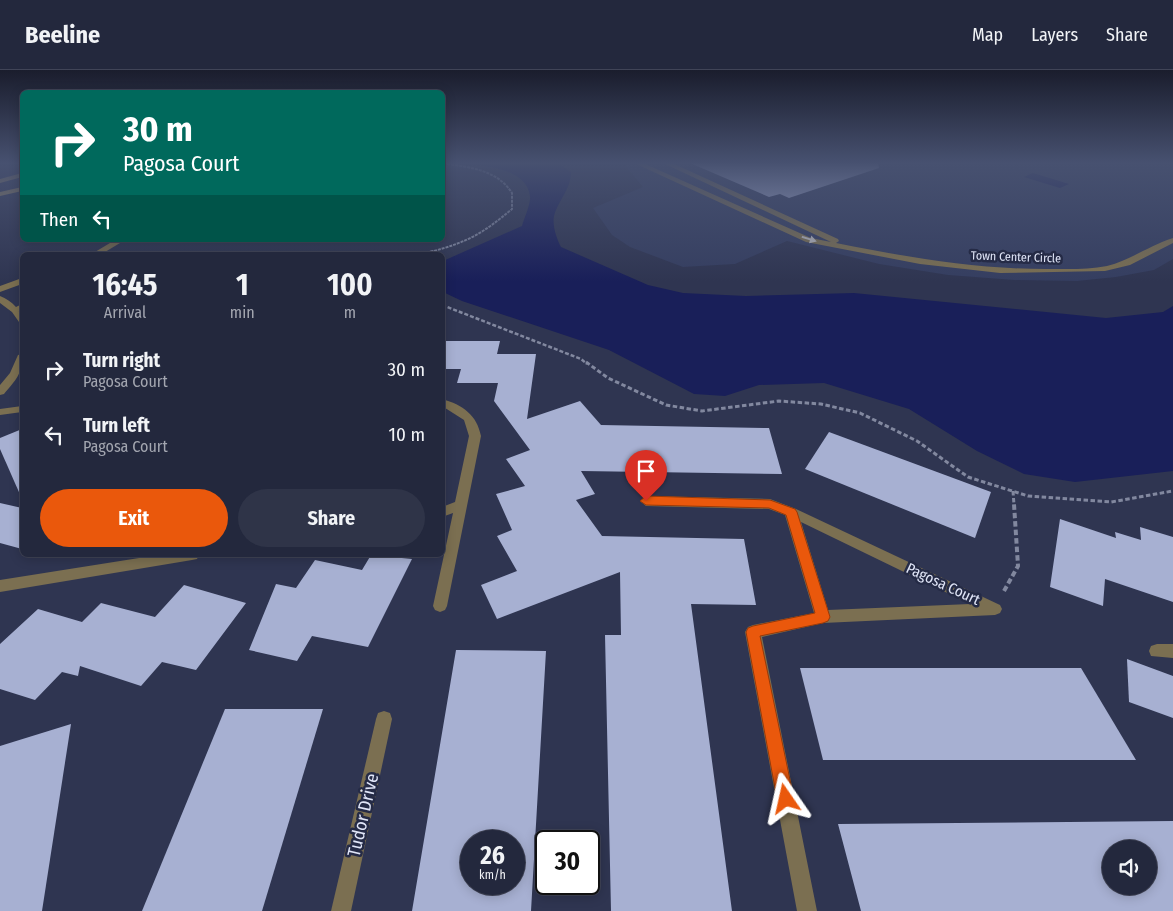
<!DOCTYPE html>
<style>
body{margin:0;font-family:"Fira Sans Condensed",sans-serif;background:#2f3448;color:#f1f3f6;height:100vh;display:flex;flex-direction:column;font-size:19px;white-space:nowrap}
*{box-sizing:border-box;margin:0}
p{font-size:16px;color:#a3a6b0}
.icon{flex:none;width:28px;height:28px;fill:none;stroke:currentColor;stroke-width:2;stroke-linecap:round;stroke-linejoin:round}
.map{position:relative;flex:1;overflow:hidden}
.details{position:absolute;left:20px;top:182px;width:425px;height:305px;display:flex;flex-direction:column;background:#23283d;border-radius:8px;box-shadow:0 2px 12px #0003,0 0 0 1px #404457}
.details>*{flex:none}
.guide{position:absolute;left:20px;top:20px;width:425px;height:152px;border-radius:8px;box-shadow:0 2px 12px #0003,0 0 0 1px #404457;background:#00695c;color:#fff;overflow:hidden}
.tools{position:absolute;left:1102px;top:770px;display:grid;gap:10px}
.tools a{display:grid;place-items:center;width:55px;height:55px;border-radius:50%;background:#23283d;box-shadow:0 2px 12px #0003,0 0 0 1px #404457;font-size:25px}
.speed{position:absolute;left:460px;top:760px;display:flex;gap:10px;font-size:25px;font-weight:700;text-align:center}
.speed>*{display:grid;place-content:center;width:65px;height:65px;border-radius:50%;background:#23283d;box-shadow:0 2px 12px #0003,0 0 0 1px #404457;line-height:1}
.speed small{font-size:12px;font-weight:400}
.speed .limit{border:2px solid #111;border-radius:8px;background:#fff;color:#111}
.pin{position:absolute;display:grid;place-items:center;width:42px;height:42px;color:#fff;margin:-51px -21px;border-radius:50% 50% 50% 0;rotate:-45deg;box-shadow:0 0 5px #0007}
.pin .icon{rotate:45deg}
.me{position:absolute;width:55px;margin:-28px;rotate:349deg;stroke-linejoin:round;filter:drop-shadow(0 0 4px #0008)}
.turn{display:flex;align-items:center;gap:18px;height:105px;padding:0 20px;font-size:22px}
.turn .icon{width:65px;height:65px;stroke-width:2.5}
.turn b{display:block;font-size:35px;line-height:42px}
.then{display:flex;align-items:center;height:48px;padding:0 20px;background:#0003;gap:10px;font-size:19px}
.eta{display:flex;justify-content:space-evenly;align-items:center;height:85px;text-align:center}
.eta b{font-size:30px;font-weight:700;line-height:35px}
.primary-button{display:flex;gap:10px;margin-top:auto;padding:10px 20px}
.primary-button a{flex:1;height:58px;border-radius:30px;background:#ea580c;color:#fff;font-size:20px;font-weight:700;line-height:58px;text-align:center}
.primary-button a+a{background:#2f3448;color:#f1f3f6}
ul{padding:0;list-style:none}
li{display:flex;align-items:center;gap:15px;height:65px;padding:0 20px}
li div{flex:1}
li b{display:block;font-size:19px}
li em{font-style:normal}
header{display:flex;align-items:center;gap:30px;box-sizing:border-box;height:70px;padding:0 25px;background:#23283d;border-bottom:1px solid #404457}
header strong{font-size:24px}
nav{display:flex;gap:28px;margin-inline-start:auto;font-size:18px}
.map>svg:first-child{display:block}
</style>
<header>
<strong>Beeline</strong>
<nav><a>Map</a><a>Layers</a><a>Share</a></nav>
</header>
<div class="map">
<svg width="1173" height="841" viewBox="0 0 1173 841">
<rect width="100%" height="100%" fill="#2f3551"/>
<polygon fill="#353e60" points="623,93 1173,93 1173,189 1154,200 1116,207 1077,211 1014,210 948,205 879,194 787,171 735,194 683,197 630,177 612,165 593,138 643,117"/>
<g fill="#191f59">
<path d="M472 93H558L571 102C571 119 558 131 554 146 552 156 557 169 561 177L648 215 683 223 746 226 854 223 1106 248 1163 242 1173 236V401L1075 412 1024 404 977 381 909 339 824 313 759 315 725 326 694 324 609 280 462 231 443 222V191L522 156C524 148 531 134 530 126 526 100 493 98 472 93Z"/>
<polygon points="1033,103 1069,114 1060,118 1024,107"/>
</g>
<g fill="#a7b0d2" fill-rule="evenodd">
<polygon points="690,93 878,93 879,98 789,128 780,124 769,127"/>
<polygon points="442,271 500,271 497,284 536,284 527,349 580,331 601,355 769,358 782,404 581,401 595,424 576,430 602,466 744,469 756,535 691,534 732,841 611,841 605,565 621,565 620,502 497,549 481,515 517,501 497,466 512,460 496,424 525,416 506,389 530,380 494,331 498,313 457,313 461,299 442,299"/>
<polygon points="22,359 22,429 0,379 0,368"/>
<polygon points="829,362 991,422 975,468 805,399"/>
<polygon points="0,433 22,438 22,479 0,473"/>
<polygon points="1060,449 1116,468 1115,462 1141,470 1140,457 1173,467 1173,532 1105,509 1103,536 1050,517"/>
<polygon points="371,485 412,489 368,577 312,566 297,591 249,580 276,514 296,518 315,490 362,500"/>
<polygon points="184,515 246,533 196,600 162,592 141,616 80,596 78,606 62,602 35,630 0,619 0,574 38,539 82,552 101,533 155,547"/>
<path d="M456 580 546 581 531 841H412ZM471 771H514V814H471Z"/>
<polygon points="1127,589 1173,606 1173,648 1129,632"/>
<polygon points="800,598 1081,598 1136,690 823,690"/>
<polygon points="225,639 323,639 262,841 142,841"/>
<polygon points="71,654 42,841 0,841 0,676"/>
<path d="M1173 751V841H861L838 754ZM1111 779H1149V816H1111Z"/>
</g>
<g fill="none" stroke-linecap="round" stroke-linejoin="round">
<path stroke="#82889f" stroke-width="2" stroke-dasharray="3 1" stroke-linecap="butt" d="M430 182C468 172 482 164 512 139V123C497 99 467 97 442 93"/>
<g stroke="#82889f" stroke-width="2.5" stroke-dasharray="4 2" stroke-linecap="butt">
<polyline points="418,185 435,181"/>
<polyline points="442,235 581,289 587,294"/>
</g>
<g stroke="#82889f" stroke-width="3" stroke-dasharray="4.5 2.5" stroke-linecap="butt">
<polyline points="586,292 608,308 666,335 702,341 779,331 821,334 860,343 917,371 968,407 1028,426 1111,432 1173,421"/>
<polyline points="1013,421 1014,435"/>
</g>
<polyline stroke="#82889f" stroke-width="4" stroke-dasharray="5.5 3" stroke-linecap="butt" points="1004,521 1018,496 1014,434"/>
<polygon fill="#7b6f51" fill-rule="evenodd" points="22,234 22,240 15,243 10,240"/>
<g fill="#7b6f51" fill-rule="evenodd">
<path d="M634 93H643L811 168 831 172 663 93H672L838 169 839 171 836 173C906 187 975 199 1046 199 1066 199 1088 200 1107 196 1131 190 1150 175 1173 168V173L1130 195 1105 201 1000 203 920 194 806 172Z"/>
<polygon points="115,170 125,170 100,185 90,185"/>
<polygon points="22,208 22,214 0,222 0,216"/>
<path d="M0 226C12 231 22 240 22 253L19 252 12 242 0 233Z"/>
<path d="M22 284C24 302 15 311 4 324L0 325V315L10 303 18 285Z"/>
<path d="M442 329C463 335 477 345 481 366L447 536 445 540 440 542 435 540 433 536 453 443 442 447V437L455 432 469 366 464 350 442 336Z"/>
<polygon points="22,336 22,342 0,345 0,339"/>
<path d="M646 426 770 429 796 439 1000 535 1002 539 1000 543 995 545 823 553 762 567 817 841H797L745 562 748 557 753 555 814 543 785 445 769 439 646 436 640 431ZM801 452 970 534 828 540Z"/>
<polygon points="158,485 199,485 197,489 192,490 0,522 0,510"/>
<polygon points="1157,574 1173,574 1173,588 1151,586 1149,581 1151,576"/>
<polygon points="384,641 390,643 392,649 351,841 331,841 376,649 378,643"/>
</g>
<g fill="#a08d5d" fill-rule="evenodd">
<polygon points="22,103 22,107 0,113 0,109"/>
<polygon points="22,117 22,121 0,126 0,122"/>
</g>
</g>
<defs><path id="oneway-solid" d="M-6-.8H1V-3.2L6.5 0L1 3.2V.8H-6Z" transform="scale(1.25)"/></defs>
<use fill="#bdbcbe" href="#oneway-solid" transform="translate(809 169) rotate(17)"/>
<linearGradient id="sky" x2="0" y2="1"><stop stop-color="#1a1d2d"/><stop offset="0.44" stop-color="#475170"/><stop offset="1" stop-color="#475170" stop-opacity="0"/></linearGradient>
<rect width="1173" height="211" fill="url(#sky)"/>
<polygon fill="#ea580c" stroke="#983908" points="646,426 770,430 795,439 797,442 830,547 828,551 823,553 760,566 794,729 791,735 786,738 780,735 777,729 746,562 748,558 753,556 815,543 786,445 769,438 646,435 640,431"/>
<g text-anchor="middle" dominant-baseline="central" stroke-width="5" stroke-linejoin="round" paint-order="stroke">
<g font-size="12" fill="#e1e6f8" stroke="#252b46">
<text transform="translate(1016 187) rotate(2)">Town Center Circle</text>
</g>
<g font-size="15" fill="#e1e6f8" stroke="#252b46">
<text transform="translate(943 514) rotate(25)">Pagosa Court</text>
</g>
<g font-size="18" fill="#e1e6f8" stroke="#252b46">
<text transform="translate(363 745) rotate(-77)">Tudor Drive</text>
</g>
</g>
</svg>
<div class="tools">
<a><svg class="icon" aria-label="sound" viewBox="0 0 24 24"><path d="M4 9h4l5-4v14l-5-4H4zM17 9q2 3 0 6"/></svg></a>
</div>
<div class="speed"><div>26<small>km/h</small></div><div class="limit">30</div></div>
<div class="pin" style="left:646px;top:431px;background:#d93025"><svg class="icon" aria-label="arrive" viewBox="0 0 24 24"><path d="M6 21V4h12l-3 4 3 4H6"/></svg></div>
<svg class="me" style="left:786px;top:729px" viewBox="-20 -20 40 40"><path d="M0-17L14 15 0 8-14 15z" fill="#ea580c" stroke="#fff" stroke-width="4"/></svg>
<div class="guide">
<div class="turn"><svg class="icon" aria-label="right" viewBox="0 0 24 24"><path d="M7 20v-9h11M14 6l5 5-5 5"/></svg><div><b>30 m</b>Pagosa Court</div></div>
<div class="then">Then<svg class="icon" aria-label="left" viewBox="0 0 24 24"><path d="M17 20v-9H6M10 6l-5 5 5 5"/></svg></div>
</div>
<section class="details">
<div class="eta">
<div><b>16:45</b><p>Arrival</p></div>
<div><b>1</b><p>min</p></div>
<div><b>100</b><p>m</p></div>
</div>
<ul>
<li><svg class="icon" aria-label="right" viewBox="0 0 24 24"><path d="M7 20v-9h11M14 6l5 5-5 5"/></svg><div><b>Turn right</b><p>Pagosa Court</p></div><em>30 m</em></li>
<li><svg class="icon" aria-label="left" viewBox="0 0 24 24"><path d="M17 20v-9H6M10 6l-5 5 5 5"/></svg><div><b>Turn left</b><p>Pagosa Court</p></div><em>10 m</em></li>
</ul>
<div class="primary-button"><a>Exit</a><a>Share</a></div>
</section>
</div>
